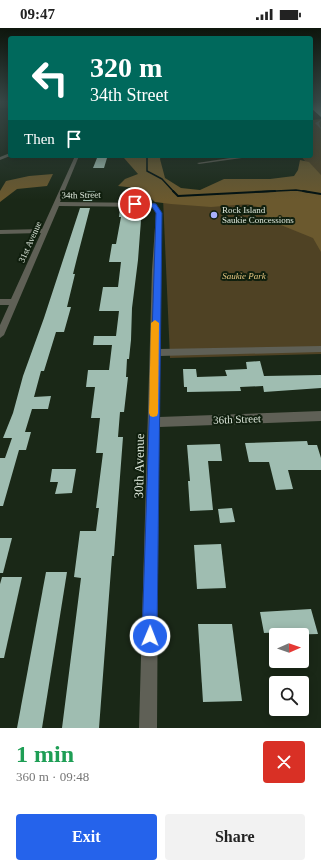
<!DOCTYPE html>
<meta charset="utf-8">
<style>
body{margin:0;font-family:"Times New Roman",serif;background:#f2f2f2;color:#222;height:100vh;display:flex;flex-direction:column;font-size:15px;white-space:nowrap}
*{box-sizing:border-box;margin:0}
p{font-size:13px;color:#767676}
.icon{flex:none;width:22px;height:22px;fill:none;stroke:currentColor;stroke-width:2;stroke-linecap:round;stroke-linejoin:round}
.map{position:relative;height:700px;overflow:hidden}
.side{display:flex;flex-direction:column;background:#fff;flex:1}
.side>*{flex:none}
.banner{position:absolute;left:8px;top:8px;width:305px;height:122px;border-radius:4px;box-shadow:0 2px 10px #0003;background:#00695c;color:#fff;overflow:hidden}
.needle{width:26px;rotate:88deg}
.tools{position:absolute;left:269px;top:600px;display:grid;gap:8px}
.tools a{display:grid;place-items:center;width:40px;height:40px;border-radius:4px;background:#fff;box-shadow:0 2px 10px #0003;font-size:20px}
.pin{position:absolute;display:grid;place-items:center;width:34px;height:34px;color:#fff;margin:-17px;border:2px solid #fff;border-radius:50%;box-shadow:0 1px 4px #0007}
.me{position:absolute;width:44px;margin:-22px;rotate:1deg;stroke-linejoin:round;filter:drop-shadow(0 0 3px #0008)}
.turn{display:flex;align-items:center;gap:14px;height:84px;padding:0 16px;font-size:18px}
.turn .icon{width:52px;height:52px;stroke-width:2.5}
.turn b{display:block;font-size:28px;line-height:34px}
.then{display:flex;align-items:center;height:38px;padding:0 16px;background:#0003;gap:8px;font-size:15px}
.round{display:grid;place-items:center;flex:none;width:42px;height:42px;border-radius:4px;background:#f2f2f2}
.headline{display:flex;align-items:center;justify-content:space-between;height:68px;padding:0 16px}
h1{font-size:24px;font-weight:600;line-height:30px;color:#1e9e55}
.cta{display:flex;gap:8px;margin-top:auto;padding:8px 16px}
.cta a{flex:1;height:46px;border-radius:4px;background:#2563eb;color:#fff;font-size:16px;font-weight:600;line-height:46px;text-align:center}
.cta a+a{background:#f2f2f2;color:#222}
.status{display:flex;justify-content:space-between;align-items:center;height:28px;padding:0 20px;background:#fff;direction:ltr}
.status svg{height:11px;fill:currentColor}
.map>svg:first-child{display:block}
</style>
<div class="status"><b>09:47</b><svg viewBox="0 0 49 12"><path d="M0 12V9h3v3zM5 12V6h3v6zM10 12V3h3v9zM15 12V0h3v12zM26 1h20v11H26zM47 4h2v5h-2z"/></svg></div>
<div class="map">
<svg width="321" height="700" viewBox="0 0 321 700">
<rect width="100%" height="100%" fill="#1a2817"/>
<g fill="#4f4224">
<polygon points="321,91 321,154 301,128 311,128 311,92"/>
<polygon points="321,167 321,326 170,330 163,170"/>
</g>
<g fill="#6b592e">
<polygon points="125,128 161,128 160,131 165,150 181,160 200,162 224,151 270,151 294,148 298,142 300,132 309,134 321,147 321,224 313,210 266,191 261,180 248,176 211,179 171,176 155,174 144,164 136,160 118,158 125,151 138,146 124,130"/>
<polygon points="53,146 47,158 17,161 0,174 0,163 6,153 29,148"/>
</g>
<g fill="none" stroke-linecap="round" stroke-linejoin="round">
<g stroke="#001010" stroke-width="1.5">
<polyline points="0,81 10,81"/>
<polyline points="147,128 147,143 162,151 174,164"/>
<polyline points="256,164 296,162 309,164"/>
</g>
<g stroke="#001010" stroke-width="2">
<polyline points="173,163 178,168 275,163"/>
<polyline points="303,163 321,166"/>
</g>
</g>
<g fill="#9fbdb1">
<polygon points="311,74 321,74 321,89 311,80"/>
<polygon points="97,130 107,130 104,140 93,140"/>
<polygon points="85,163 95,163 92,173 83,173"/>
<polygon points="122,165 142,165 141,173 121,173"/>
<polygon points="80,180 90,180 77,230 73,246 75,246 67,279 71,279 64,304 56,304 44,343 41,343 34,369 51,368 48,381 32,381 25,404 31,404 26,422 19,422 3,478 0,478 0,430 5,430 12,410 3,410 13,385 23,348 44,290"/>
<polygon points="120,180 141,180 141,192 138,232 132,280 131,312 129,331 127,331 126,349 128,349 124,384 120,384 118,409 123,409 114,528 112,528 99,700 62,700 81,550 74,549 80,503 96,503 99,480 96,480 103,425 96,425 100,390 91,390 95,359 86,359 88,342 109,342 112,317 93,317 94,308 116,308 119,283 99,283 103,259 118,259 121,234 109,234 112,216 116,216 121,189 119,189"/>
<polygon points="260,333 264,348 321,347 321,360 264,364 263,358 240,359 241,363 187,364 187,359 184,359 183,341 196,341 197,349 227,348 225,342 247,341 246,334"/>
<polygon points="307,413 308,417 317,417 321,430 321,442 288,442 293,461 276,462 269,434 249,434 245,415"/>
<polygon points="220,416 222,433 208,433 213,482 190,483 188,453 190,453 187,417"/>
<polygon points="52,441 76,441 72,465 55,466 58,454 50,454"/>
<polygon points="232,480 235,494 220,495 218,481"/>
<polygon points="0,510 12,510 3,545 0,545"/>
<polygon points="221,516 226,560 197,561 194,517"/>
<polygon points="46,544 67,544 42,700 17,700"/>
<polygon points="2,549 22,549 4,630 0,630 0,556"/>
<polygon points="311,581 318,606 283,607 282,604 264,605 260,584"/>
<polygon points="198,596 232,596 242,673 203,674"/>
</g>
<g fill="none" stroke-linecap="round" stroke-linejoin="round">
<g fill="#5f6056" fill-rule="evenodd">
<polygon points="321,92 319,95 321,101 315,95"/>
<polygon points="10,125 10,128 0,132 0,129"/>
<polygon points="75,128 79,128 60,174 154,175 156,176 162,185 159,321 321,318 321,324 159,328 159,389 321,383 321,393 159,399 157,700 139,700 152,242 156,185 152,179 59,178 4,307 0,310 0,297 9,277 0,277 0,271 11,271 41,205 0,206 0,202 42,201"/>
<polygon points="243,128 256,128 199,136 197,135"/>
</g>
</g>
<linearGradient id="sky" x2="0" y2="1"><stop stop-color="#0e160d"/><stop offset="0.43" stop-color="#384847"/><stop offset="1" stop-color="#384847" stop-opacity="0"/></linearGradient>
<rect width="321" height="172" fill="url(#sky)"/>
<polygon fill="#2563eb" stroke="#184099" points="133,174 156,176 162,185 157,608 155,613 150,616 144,613 142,608 156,185 152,179 132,176"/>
<polygon fill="#f59e0b" points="155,292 159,295 158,385 157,388 153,389 150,388 149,385 151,295"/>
<circle fill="#a8b0fc" stroke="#101f0e" stroke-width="1.5" cx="214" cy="187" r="4"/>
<g text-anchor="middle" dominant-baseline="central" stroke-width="4" stroke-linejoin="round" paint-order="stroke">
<g font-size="9" fill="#dde7db" stroke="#101f0e">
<text transform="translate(81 167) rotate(-1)">34th Street</text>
<text transform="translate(30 214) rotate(-66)">31st Avenue</text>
</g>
<g font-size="9" fill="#dde7db" stroke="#101f0e" text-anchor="start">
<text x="222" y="182">Rock Island<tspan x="222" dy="10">Saukie Concessions</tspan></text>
</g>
<g font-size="9" font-style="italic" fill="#e5c580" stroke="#101f0e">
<text x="244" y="248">Saukie Park</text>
</g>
<g font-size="11" fill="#dde7db" stroke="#101f0e">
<text transform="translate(237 391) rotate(-2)">36th Street</text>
</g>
<g font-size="13" fill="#dde7db" stroke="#101f0e">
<text transform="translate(139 438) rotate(-89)">30th Avenue</text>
</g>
</g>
</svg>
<div class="tools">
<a><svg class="needle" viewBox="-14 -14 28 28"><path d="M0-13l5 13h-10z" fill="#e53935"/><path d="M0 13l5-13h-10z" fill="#767676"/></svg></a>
<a><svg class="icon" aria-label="search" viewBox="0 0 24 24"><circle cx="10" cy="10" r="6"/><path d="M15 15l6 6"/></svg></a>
</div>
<div class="pin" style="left:135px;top:176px;background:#d93025"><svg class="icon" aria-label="arrive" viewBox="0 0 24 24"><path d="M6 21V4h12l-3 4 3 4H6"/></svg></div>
<svg class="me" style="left:150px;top:608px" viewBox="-20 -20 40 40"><circle r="17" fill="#2563eb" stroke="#fff" stroke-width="3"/><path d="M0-11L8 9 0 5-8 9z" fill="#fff"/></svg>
<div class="banner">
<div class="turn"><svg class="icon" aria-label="left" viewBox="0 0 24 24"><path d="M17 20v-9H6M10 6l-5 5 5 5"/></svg><div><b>320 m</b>34th Street</div></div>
<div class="then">Then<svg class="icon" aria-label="arrive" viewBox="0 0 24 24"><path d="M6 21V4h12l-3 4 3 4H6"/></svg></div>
</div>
</div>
<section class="side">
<div class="headline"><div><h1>1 min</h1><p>360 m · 09:48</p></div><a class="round" style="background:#d93025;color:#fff"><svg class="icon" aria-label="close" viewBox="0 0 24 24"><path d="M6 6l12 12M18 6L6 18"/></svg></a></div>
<div class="cta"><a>Exit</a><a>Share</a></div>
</section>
